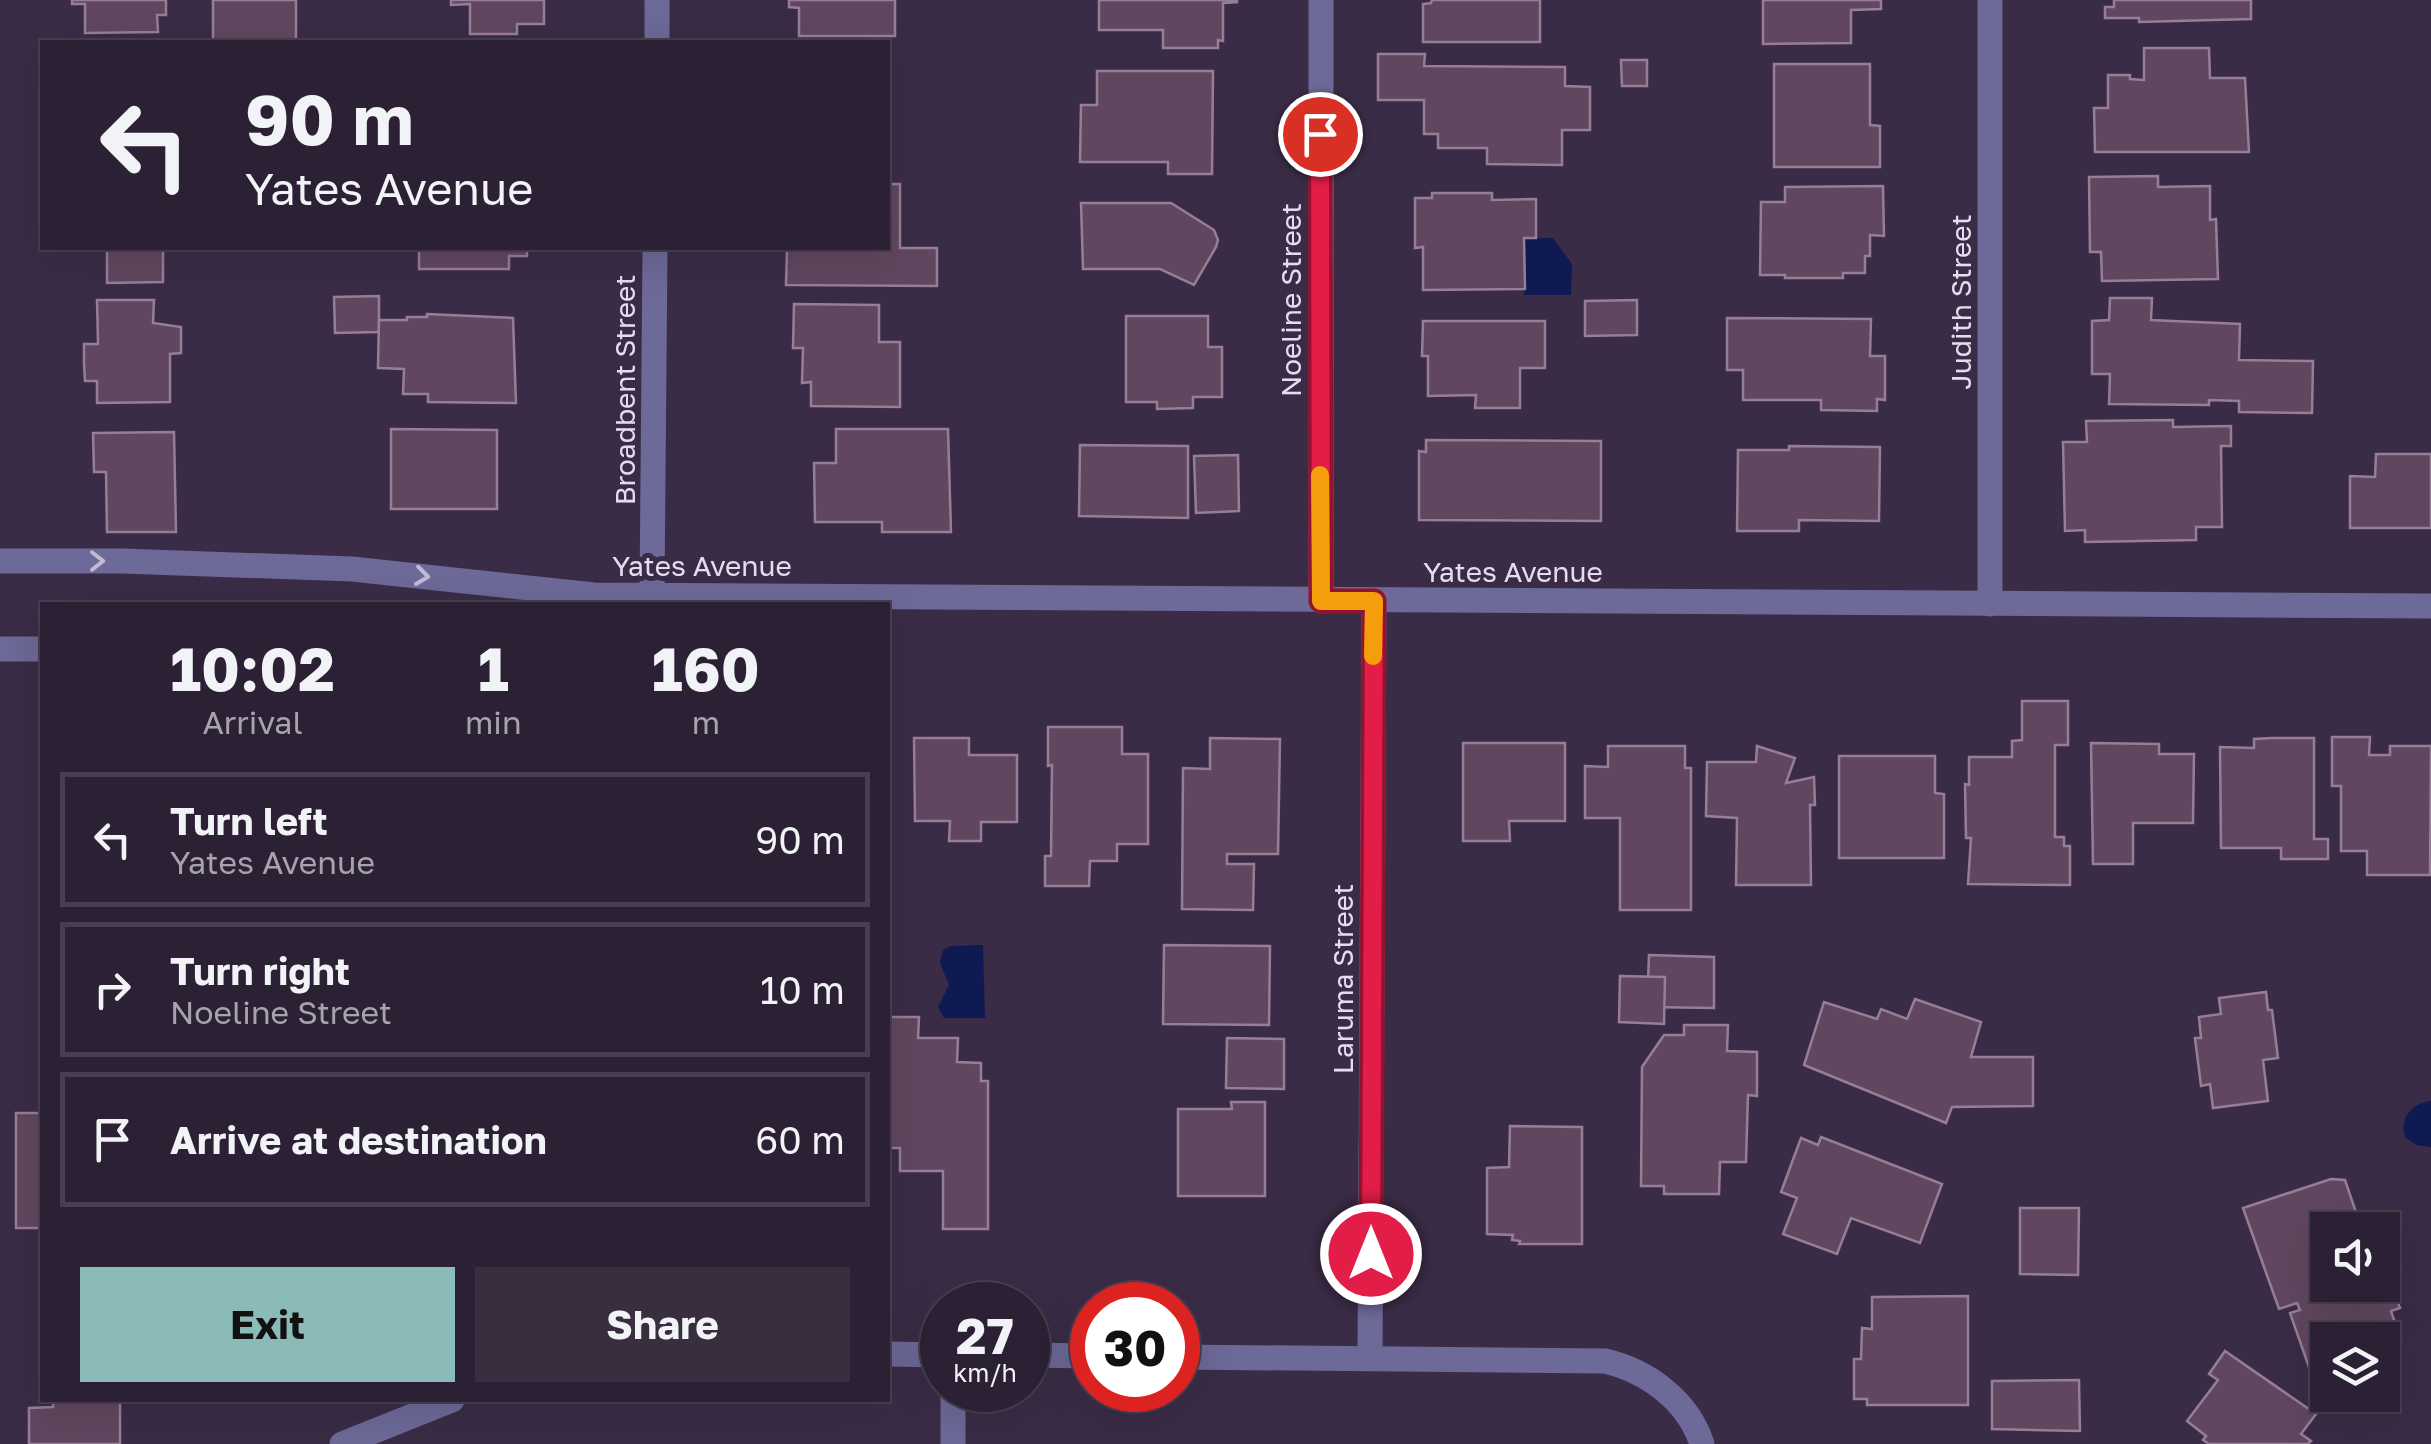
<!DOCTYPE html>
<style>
body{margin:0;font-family:"Golos Text",sans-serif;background:#382e40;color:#f1f3f6;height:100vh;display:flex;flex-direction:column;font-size:38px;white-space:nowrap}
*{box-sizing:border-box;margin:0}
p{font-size:32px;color:#a6a3ac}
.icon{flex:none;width:55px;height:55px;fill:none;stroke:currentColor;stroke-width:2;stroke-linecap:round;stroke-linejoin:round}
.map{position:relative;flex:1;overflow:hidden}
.panel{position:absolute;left:40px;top:602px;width:850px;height:800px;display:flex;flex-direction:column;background:#2c2134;border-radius:0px;box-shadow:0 10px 40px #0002,0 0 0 2px #483e4f}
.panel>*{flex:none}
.guide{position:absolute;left:40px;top:40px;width:850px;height:210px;border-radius:0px;box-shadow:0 10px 40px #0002,0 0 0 2px #483e4f;background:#2c2134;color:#f1f3f6;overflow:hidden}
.buttons{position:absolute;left:2310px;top:1212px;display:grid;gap:20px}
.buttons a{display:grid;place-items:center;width:90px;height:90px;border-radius:0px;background:#2c2134;box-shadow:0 10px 40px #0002,0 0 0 2px #483e4f;font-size:50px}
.speed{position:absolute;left:920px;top:1282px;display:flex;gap:20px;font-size:50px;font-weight:700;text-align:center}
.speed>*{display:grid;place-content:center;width:130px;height:130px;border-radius:50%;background:#2c2134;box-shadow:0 10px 40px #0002,0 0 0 2px #483e4f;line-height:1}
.speed small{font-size:25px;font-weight:400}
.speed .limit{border:15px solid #d22;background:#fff;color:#111}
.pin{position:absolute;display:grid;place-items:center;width:85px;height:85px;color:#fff;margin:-42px;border:5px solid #fff;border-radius:50%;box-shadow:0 2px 10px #0007}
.me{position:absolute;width:110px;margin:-55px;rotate:0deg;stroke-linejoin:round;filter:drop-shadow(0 0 8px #0008)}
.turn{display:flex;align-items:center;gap:35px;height:210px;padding:0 40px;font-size:45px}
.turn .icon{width:130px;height:130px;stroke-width:2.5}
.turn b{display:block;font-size:70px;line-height:85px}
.eta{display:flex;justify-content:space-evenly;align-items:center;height:170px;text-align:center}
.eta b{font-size:60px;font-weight:700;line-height:70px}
.button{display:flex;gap:20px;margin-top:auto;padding:20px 40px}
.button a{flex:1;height:115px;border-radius:0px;background:#8bbbb9;color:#111;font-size:40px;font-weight:700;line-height:115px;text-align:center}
.button a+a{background:#382e40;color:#f1f3f6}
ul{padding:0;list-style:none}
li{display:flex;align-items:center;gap:30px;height:135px;margin:0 20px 15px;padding:0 20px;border:5px solid #483e4f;border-radius:0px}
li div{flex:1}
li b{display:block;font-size:38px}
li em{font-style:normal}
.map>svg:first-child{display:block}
</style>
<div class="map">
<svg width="2431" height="1444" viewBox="0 0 2431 1444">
<rect width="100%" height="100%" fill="#3a2c46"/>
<g fill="#0e1a51">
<polygon points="1524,238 1553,238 1572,264 1571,295 1524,295"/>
<polygon points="983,945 985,1018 944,1018 938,1007 949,985 940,963 943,950 951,946"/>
<path d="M2431 1101V1147L2416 1145 2405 1137C2399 1118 2412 1103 2431 1101Z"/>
</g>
<g fill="#60475f" stroke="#987d97" stroke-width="2.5">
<polygon points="72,0 166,0 166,15 157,15 158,32 85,33 85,4 72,4"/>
<polygon points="213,0 296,0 296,39 213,40"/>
<polygon points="451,0 544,0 544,24 517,24 517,34 470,34 470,4 451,5"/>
<polygon points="789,0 895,0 895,36 799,36 799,8 789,7"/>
<polygon points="1099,0 1237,0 1237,2 1223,3 1223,41 1218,40 1218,48 1163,48 1163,30 1099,30"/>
<polygon points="1432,0 1540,0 1540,42 1423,42 1423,4 1431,3"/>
<polygon points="1763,0 1881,0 1881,9 1851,10 1851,43 1763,44"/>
<polygon points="2114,0 2251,0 2251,19 2139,22 2139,18 2105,18 2105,7 2114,7"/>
<polygon points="2144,48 2209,48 2210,78 2245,78 2249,152 2095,152 2094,108 2108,108 2108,75 2130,75 2130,79 2144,80"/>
<polygon points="1378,54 1425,54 1424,66 1565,67 1565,86 1590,87 1590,130 1562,130 1562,165 1487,164 1487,148 1438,148 1438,134 1424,134 1424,100 1378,100"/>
<polygon points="1621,60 1647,60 1647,86 1622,86"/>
<polygon points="1774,64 1870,64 1870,125 1880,126 1880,167 1774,167"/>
<polygon points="1097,71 1213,71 1212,174 1168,174 1168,162 1080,162 1081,105 1097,105"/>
<polygon points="2158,176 2158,187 2210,186 2210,220 2216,219 2218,279 2102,281 2101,252 2090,252 2089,177"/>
<polygon points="888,184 900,184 900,248 937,248 937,286 786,285 787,248 888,248"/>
<polygon points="1883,186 1884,236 1870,235 1870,256 1865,256 1865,273 1843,273 1843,278 1785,278 1785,275 1760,275 1761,202 1785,202 1785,187"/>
<polygon points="1432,193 1492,193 1492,200 1536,199 1536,238 1524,238 1525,289 1423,290 1423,247 1415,248 1415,198 1432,198"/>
<polygon points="1081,203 1171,203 1214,230 1218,240 1216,247 1194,285 1160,269 1083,269"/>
<polygon points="107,248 163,248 163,282 107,283"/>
<polygon points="419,248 527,248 527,256 509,256 509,269 419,269"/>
<polygon points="379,296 379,332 335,333 334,297"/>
<polygon points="2110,298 2152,298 2151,320 2240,324 2239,360 2313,361 2312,413 2239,412 2239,401 2209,400 2209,405 2109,404 2110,374 2092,374 2092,321 2109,320"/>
<polygon points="97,300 154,300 153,323 181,327 181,353 170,354 170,402 97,403 97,381 85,381 84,364 84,344 98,344"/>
<polygon points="1637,300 1637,335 1585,336 1585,301"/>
<polygon points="794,304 879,305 879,342 900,342 900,407 811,406 811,382 802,383 803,348 793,348"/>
<polygon points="427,314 513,318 516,403 428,402 428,394 403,394 404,369 378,368 379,320 407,320 407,317 427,317"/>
<polygon points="1126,316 1208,316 1208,347 1222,347 1222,397 1193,397 1193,408 1157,409 1157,402 1126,402"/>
<polygon points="1727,318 1871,319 1870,356 1885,356 1885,400 1877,399 1877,411 1821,410 1821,400 1743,400 1743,370 1727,370"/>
<polygon points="1423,321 1545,321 1545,368 1520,368 1520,408 1475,408 1476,395 1428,396 1428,356 1422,356"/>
<polygon points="2173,420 2173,427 2231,426 2231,446 2221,446 2222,527 2196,527 2196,540 2085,542 2085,530 2065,531 2063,442 2087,442 2086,421"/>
<polygon points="391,429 497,430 497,509 391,509"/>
<polygon points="836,429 948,429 951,532 882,532 882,522 815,522 814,463 836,463"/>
<polygon points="174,432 176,532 107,532 106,472 94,472 93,433"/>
<polygon points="1426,440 1601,441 1601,521 1419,520 1419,451 1426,452"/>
<polygon points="1080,445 1188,446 1188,518 1079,516"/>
<polygon points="1789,446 1880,447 1879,521 1799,520 1799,531 1737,531 1738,450 1789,450"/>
<polygon points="2376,454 2431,454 2431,528 2350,528 2350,476 2375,477"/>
<polygon points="1238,455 1239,511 1196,513 1194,456"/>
<polygon points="2022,701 2068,701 2068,745 2055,745 2055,837 2064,837 2064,846 2070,846 2070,885 1968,884 1971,838 1966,838 1965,784 1969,785 1969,757 2012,757 2012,741 2022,740"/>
<polygon points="1048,727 1122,727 1122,754 1148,754 1148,844 1117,844 1117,861 1090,861 1089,886 1045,886 1045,856 1051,856 1052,765 1048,766"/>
<polygon points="2332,737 2370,737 2369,755 2390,755 2390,746 2431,746 2430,875 2367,875 2367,851 2341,851 2341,786 2332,786"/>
<polygon points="914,738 969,738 969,755 1017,755 1017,822 981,822 981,841 949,841 950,821 915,821"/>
<polygon points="1210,738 1280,739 1278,854 1227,854 1227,864 1254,864 1253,910 1182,909 1183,768 1210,769"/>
<polygon points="2272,738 2314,738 2314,839 2328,839 2328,859 2281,859 2281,848 2221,848 2220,747 2254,748 2254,739"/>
<polygon points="1463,743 1565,743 1565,821 1509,821 1510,841 1463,841"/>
<polygon points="2091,743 2159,744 2159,754 2194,754 2193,823 2133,823 2133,864 2093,864"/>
<polygon points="1608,746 1685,746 1685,768 1691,768 1691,910 1620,910 1620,818 1585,818 1585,766 1608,767"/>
<polygon points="1757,746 1795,758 1786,783 1814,777 1815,805 1810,805 1811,885 1736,885 1737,818 1706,816 1707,762 1756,762"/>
<polygon points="1839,756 1935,756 1935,793 1944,794 1944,858 1839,858"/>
<polygon points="1164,945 1270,946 1269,1025 1163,1024"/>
<polygon points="1649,955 1714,957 1714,1008 1647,1007"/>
<polygon points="1620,976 1665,977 1664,1024 1619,1022"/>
<polygon points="2266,992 2268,1010 2272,1010 2278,1058 2263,1060 2268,1101 2213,1108 2210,1084 2201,1086 2195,1038 2201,1038 2199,1017 2221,1014 2219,998"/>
<polygon points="1915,999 1981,1022 1971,1057 2033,1057 2033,1106 1952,1107 1946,1123 1804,1065 1824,1002 1877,1019 1881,1009 1907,1019"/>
<polygon points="888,1017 919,1017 918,1038 958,1038 957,1062 981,1063 981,1081 988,1081 988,1229 943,1229 943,1171 900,1171 900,1148 888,1148"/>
<polygon points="1684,1025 1728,1025 1727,1051 1757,1052 1757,1096 1748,1095 1746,1162 1720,1162 1719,1194 1664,1194 1664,1186 1641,1186 1642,1067 1664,1035 1684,1035"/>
<polygon points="1227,1038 1284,1039 1284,1089 1226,1088"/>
<polygon points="1231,1102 1265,1102 1265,1196 1178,1196 1178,1109 1232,1109"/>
<rect x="16" y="1113" width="26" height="115"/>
<polygon points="1510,1126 1582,1127 1582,1244 1519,1244 1520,1241 1512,1240 1513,1235 1487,1234 1487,1168 1509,1167"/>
<polygon points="1821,1137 1942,1184 1920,1243 1851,1218 1837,1254 1783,1234 1797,1198 1781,1192 1801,1138 1818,1145"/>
<polygon points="2331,1179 2345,1180 2362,1230 2328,1230 2328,1285 2382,1285 2382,1280 2389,1279 2400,1308 2391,1311 2401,1340 2382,1346 2382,1340 2328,1340 2328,1392 2320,1370 2311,1373 2290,1313 2300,1310 2297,1303 2279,1309 2243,1208"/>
<polygon points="2020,1208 2079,1208 2078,1275 2020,1274"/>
<polygon points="1968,1296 1968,1405 1867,1405 1867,1399 1854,1399 1854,1359 1861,1359 1862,1328 1872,1329 1872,1297"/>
<polygon points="2225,1351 2316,1414 2301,1434 2311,1441 2308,1444 2209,1444 2203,1440 2206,1436 2187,1421 2218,1380 2209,1374"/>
<polygon points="2079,1380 2080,1431 1992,1429 1992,1381"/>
<polygon points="2329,1395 2373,1395 2336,1408 2332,1395"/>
<polygon points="120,1400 120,1444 29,1444 29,1408 53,1407 53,1401"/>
</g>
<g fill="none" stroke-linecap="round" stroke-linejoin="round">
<g stroke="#6d6998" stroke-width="25">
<polyline points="1321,0 1321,601"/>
<polyline points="657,42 657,0"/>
<polyline points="0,561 122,561 352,569 594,595 2431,606"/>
<polyline points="652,593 655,248"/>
<polyline points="1990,604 1990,0"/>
<polyline points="0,649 42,649"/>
<polyline points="888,1354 942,1355"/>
<polyline points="1028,1355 1092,1356"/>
<path d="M1178 1357 1605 1361C1648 1371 1688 1401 1702 1444"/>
<polyline points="1370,1358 1374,601"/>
<polyline points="342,1444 452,1400"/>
<polyline points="953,1444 953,1390"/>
</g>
</g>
<defs><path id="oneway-chevron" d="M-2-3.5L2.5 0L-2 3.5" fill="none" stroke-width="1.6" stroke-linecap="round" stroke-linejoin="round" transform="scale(2.5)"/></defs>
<g stroke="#c1bad4">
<use href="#oneway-chevron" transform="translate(97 561)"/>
<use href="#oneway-chevron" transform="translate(422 576) rotate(7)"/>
</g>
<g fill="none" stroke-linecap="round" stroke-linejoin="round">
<defs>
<polyline id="route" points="1320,134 1321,601 1374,601 1371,1254"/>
</defs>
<use href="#route" stroke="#92132f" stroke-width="25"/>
<use href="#route" stroke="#e11d48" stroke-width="18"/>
<polyline stroke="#f59e0b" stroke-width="18" points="1320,475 1321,601 1374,601 1373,656"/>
</g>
<g text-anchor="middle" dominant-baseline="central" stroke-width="10" stroke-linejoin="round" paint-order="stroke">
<g font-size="28" fill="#e5dced" stroke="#3a2c46">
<text transform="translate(1290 300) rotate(-90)">Noeline Street</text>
<text transform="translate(1960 302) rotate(-90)">Judith Street</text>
<text transform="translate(624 390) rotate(-90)">Broadbent Street</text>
<text x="702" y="565">Yates Avenue</text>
<text x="1513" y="571">Yates Avenue</text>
<text transform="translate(1342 979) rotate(-90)">Laruma Street</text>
</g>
</g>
</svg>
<div class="buttons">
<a><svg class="icon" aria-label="sound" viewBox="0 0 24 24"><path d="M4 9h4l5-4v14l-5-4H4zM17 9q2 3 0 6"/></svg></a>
<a><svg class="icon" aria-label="layers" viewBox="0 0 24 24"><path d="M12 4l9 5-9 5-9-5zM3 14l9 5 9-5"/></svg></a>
</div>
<div class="speed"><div>27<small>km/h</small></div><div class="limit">30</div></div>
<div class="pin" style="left:1320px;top:134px;background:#d93025"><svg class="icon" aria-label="arrive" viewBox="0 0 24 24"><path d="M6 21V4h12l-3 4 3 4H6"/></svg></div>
<svg class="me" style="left:1371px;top:1254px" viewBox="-20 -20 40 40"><circle r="17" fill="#e11d48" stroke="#fff" stroke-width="3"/><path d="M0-11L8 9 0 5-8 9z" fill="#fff"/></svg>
<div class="guide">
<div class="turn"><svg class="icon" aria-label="left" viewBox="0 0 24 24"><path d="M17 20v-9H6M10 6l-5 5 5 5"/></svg><div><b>90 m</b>Yates Avenue</div></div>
</div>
<section class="panel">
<div class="eta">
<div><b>10:02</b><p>Arrival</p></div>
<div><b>1</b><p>min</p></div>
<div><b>160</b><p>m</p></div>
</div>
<ul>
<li><svg class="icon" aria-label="left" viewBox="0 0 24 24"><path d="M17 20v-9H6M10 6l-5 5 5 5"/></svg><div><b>Turn left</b><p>Yates Avenue</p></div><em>90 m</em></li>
<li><svg class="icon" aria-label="right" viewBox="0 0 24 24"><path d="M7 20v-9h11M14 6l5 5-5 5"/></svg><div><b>Turn right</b><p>Noeline Street</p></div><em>10 m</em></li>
<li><svg class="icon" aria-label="arrive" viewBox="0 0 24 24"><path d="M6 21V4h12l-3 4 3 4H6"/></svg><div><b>Arrive at destination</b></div><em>60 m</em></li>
</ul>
<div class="button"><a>Exit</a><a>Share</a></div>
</section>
</div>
